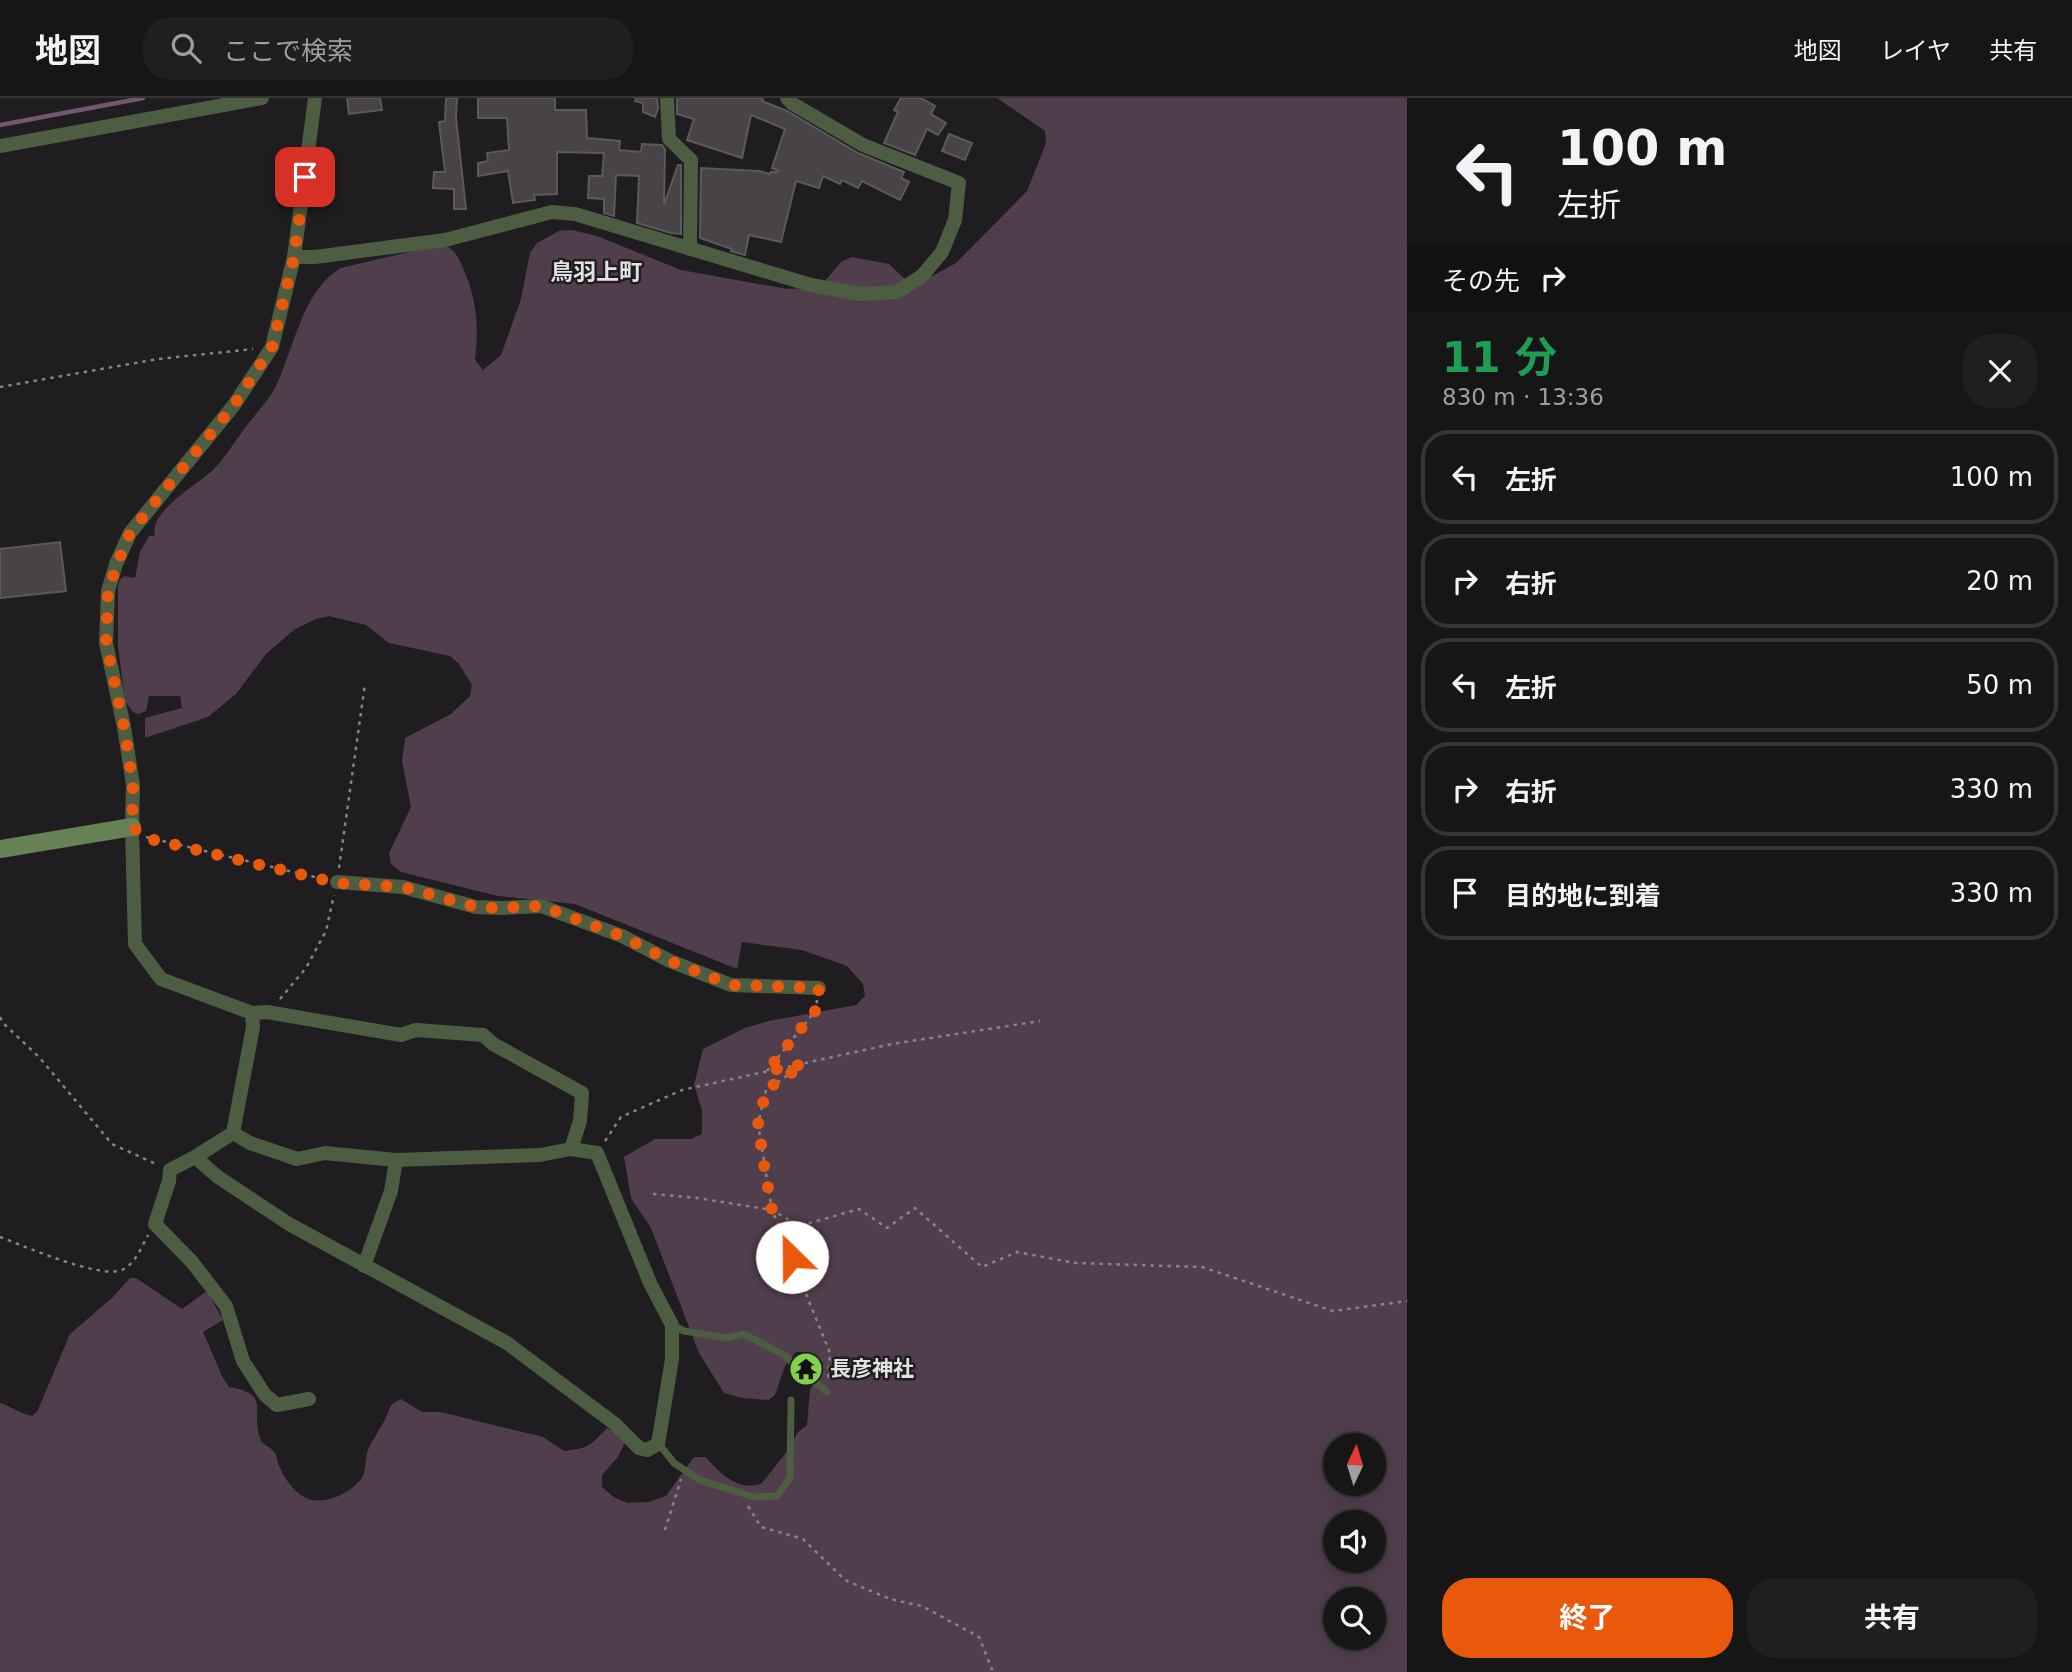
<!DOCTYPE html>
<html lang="ja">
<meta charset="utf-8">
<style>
body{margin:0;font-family:"DejaVu Sans","Noto Sans JP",sans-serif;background:#201f20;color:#f1f3f6;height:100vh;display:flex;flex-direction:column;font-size:26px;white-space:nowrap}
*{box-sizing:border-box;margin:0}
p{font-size:23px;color:#9e9fa1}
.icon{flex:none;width:38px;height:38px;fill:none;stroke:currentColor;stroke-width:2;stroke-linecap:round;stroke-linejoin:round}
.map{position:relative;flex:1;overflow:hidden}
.side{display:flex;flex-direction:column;background:#171617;width:665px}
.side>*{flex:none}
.hud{background:#171617;color:#f1f3f6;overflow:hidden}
.needle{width:46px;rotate:4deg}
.tools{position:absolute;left:1323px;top:1335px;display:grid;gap:14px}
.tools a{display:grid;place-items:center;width:63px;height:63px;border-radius:50%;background:#171617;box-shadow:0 4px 18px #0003,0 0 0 2px #363536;font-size:35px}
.pin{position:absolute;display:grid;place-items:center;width:60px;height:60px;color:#fff;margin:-30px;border-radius:14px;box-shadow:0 4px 10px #0006}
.me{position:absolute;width:77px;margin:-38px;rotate:337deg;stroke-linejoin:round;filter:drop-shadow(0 0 5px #0008)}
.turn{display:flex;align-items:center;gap:24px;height:147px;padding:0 35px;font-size:32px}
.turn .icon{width:91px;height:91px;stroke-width:2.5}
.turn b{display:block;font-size:49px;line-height:60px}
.then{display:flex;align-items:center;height:66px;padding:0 35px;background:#0003;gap:14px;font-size:26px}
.round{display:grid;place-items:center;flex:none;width:74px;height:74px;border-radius:28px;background:#201f20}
.overview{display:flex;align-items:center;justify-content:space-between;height:119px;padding:0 35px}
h1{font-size:42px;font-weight:700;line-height:52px;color:#1e9e55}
.primary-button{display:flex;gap:14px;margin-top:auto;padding:14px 35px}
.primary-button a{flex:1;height:80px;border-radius:28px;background:#ea580c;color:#fff;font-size:28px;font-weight:700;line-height:80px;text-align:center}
.primary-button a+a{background:#201f20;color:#f1f3f6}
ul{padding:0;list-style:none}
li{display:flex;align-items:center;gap:21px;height:94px;margin:0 14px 10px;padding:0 21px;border:4px solid #363536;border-radius:28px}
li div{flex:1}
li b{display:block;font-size:26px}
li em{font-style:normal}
header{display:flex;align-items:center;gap:42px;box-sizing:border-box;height:98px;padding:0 35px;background:#171617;border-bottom:2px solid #363536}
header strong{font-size:33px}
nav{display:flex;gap:38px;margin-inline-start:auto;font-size:24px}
.search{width:490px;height:63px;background:#201f20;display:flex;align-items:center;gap:18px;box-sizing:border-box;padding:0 24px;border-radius:28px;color:#9e9fa1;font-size:26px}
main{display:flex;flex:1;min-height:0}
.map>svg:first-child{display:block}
</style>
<header>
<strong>地図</strong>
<div class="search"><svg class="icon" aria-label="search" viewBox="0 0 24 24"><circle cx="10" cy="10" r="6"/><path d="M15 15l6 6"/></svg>ここで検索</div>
<nav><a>地図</a><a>レイヤ</a><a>共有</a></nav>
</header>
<main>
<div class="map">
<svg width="1407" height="1574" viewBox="0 0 1407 1574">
<rect width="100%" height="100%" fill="#1f1d1f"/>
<path fill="#513e4d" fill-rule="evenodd" d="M997 0H1407V1574H0V1305C10 1308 21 1316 32 1318L37 1314 70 1236 113 1199 130 1180H136L182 1211 207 1193 223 1222 203 1234 222 1278 229 1289C272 1296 250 1312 260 1340 263 1349 271 1348 275 1355 277 1358 277 1362 278 1365 283 1378 292 1392 304 1399 321 1409 350 1396 361 1381 366 1375 365 1363 367 1355 371 1342 382 1330 387 1317 388 1315 390 1308 392 1307 394 1304 398 1303 401 1301L422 1314H440L543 1339 564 1353C589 1350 590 1348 607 1330L627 1340 618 1359 602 1377V1389L615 1400 628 1405 648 1404 666 1398 694 1359H706C719 1375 740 1395 762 1385L789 1351 797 1335 807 1327 810 1292 823 1265C815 1257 808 1253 796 1254L785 1268 775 1297 769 1302 742 1300 724 1295 699 1255 651 1130 631 1100 624 1059 655 1041H691L702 1036V1012L694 987 703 951 745 930 769 923 856 907 865 898 863 886 847 868 802 852 742 844 737 871 575 806 498 798 401 774 391 766 389 755 411 709 402 663 405 640 451 616 470 598 472 587 459 566 450 558 389 545 366 527 329 518 316 521 295 531 266 556 236 596 208 619 145 640V620L182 610 180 598H149L146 613 138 616 133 614 125 603 118 548V488L120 482 124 478 135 480 140 454 149 438H155C148 414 197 387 213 372 224 361 233 346 242 334 253 318 269 303 277 286 294 249 304 190 341 170L443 146C455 152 458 158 463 170 477 201 479 229 475 262L483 272 501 257 505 246 521 201 530 155 537 145 559 133 572 132 597 138 681 172 787 191 813 190 824 184 841 164 852 159 889 166 907 183 932 178 956 165 1027 93 1046 45 1045 33ZM1335 1348H1374V1386H1335ZM1335 1424H1374V1463H1335ZM1335 1502H1374V1540H1335Z"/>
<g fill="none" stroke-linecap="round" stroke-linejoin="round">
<polyline stroke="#72586e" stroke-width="4.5" points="0,27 143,0"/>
</g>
<g fill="#474346" stroke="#5c595c" stroke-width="2">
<polygon points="347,0 380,0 382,12 349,16"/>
<polygon points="446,0 457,0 456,20 466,111 454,111 454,91 433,90 434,74 445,74 439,24 445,23"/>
<polygon points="478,0 555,0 555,12 586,12 587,40 620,43 619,52 641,54 642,46 662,47 665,51 664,107 678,67 681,67 681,136 671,135 637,125 639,78 616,77 614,118 604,115 604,101 588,100 589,78 602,78 604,55 557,54 557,96 534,97 535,102 513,105 508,73 478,78 478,65 488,63 487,55 509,52 507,20 478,20"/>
<polygon points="636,0 657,0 658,10 655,19 643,14 643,5 635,3"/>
<polygon points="677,0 763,0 762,3 787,13 858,55 904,74 901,80 909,84 900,102 862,83 858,90 842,82 840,86 823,78 819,90 796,83 781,144 749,137 745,157 731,153 732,151 700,140 701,70 759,73 770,76 771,74 777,74 778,72 772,70 785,31 751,17 742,60 687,42 694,21 677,16"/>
<polygon points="901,0 921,0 935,8 931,16 946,25 938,37 927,31 915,57 884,45 898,14 894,12"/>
<polygon points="949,36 972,45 965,62 942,53"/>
<polygon points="60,444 66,493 0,500 0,451"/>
</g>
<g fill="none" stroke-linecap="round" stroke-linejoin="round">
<g stroke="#868486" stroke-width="2.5" stroke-dasharray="3.5 5" stroke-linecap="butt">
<polyline points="0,289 158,261 253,251"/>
<polyline points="146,739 323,781"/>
<polyline points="339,770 365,586"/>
<polyline points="280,901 306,870 326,833 334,797"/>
<polyline points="0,919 3,925 39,959 112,1046 158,1067"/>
<polyline points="801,968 766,992 758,1026 772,1112 830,1255 828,1280"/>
<polyline points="767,973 816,912 817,902"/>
<polyline points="605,1043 621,1019 682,992 892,946 1040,923"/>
<polyline points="653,1096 697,1100 772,1112 799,1128 859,1111 887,1130 915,1110 982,1169 1017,1154 1075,1165 1202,1169 1333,1213 1407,1203"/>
<path d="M0 1139C24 1148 99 1181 122 1172 135 1166 141 1150 148 1137"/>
<polyline points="748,1408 761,1429 803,1441 845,1482 890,1501 922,1508 979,1539 993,1574"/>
<polyline points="665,1432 681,1381"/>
</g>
<g stroke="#4c5d42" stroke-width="7">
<polyline points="672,1227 684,1233 726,1240 744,1236 784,1257 827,1294"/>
<polyline points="659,1346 674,1365 700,1382 754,1399 777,1398 790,1380 791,1302"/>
</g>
<g stroke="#4c5d42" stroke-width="14">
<polyline points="315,0 294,159 272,249 234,307 130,435 116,466 108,493 106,545 124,629 133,687 132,729 135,846 161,881 252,915 267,914 401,937 416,932 483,937 493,946 582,995 580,1023 571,1051"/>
<polyline points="667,0 669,41 691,62 690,151"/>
<polyline points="0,48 262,0"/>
<polyline points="294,159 315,159 445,142 552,114 575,116 811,187 860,196 897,194 922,178 942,154 955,122 959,85 863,47 793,6 787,0"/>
<polyline points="337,784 403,789 476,809 501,810 541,808 622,838 670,863 731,887 819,890"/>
<polyline points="252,915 253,929 233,1035 195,1059 170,1072 169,1083 155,1126 192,1164 226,1208 243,1263 265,1297 277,1307 309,1301"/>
<polyline points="195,1059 218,1079 289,1126 507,1245 615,1326 639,1350 647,1352 658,1346 672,1261 672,1227 650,1185 597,1055 571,1051 540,1057 396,1062 325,1055 297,1061 250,1045 233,1035"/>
<polyline points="364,1168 391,1093 396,1062"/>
</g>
<polyline stroke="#658155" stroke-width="18" points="0,751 132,729"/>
</g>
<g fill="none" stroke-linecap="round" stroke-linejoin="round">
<polyline stroke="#ea580c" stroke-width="12" stroke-dasharray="0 21.6" points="305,79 294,159 272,249 234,307 130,435 117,466 108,494 106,545 124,629 133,687 132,729 146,740 337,785 403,789 476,809 500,810 541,808 622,838 670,863 731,887 819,890 816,912 767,973 804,966 766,992 758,1026 764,1067 772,1112 792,1159"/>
</g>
<defs>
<symbol id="temple-disc" viewBox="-11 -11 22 22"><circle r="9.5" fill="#83d04e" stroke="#1f1d1f"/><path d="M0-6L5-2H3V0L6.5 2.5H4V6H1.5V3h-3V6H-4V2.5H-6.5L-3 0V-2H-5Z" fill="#111"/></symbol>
</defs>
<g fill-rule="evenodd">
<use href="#temple-disc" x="787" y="1252" width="38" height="38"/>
</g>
<g text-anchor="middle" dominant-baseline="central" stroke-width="5" stroke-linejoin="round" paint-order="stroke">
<g font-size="21" font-weight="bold" fill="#e3e1e2" stroke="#1f1d1f" text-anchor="start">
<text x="830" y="1271">長彦神社</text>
</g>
<g font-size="23" font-weight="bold" fill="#e3e1e2" stroke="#1f1d1f">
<text x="596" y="174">鳥羽上町</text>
</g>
</g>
</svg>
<div class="tools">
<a><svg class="needle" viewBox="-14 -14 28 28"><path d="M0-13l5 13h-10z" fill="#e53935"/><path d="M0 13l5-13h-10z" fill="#9e9fa1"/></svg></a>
<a><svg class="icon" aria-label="sound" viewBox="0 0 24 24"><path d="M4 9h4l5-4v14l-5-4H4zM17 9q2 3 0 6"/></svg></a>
<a><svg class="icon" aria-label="search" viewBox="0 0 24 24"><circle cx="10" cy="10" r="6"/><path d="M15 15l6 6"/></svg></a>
</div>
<div class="pin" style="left:305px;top:79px;background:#d93025"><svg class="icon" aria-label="arrive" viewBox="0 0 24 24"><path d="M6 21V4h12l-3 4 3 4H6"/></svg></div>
<svg class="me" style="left:792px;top:1159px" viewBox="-20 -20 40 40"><circle r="19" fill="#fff"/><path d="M0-13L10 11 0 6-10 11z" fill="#ea580c"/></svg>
</div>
<section class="side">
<div class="hud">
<div class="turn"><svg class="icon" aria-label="left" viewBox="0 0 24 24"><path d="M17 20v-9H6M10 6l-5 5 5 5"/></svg><div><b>100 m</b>左折</div></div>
<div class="then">その先<svg class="icon" aria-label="right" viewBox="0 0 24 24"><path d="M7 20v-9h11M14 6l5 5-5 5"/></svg></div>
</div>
<div class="overview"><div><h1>11 分</h1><p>830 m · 13:36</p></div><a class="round"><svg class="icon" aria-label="close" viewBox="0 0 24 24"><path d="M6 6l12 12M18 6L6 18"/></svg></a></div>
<ul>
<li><svg class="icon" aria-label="left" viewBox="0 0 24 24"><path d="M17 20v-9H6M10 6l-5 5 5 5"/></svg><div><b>左折</b></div><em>100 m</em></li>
<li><svg class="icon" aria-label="right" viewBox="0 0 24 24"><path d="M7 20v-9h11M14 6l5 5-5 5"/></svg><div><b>右折</b></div><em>20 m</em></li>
<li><svg class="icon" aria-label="left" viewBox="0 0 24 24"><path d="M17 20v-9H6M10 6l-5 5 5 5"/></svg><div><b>左折</b></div><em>50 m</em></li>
<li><svg class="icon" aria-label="right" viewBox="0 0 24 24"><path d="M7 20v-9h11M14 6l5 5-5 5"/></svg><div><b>右折</b></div><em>330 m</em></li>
<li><svg class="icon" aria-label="arrive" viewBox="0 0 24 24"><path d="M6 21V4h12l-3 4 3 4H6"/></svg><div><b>目的地に到着</b></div><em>330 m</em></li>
</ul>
<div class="primary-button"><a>終了</a><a>共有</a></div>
</section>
</main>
